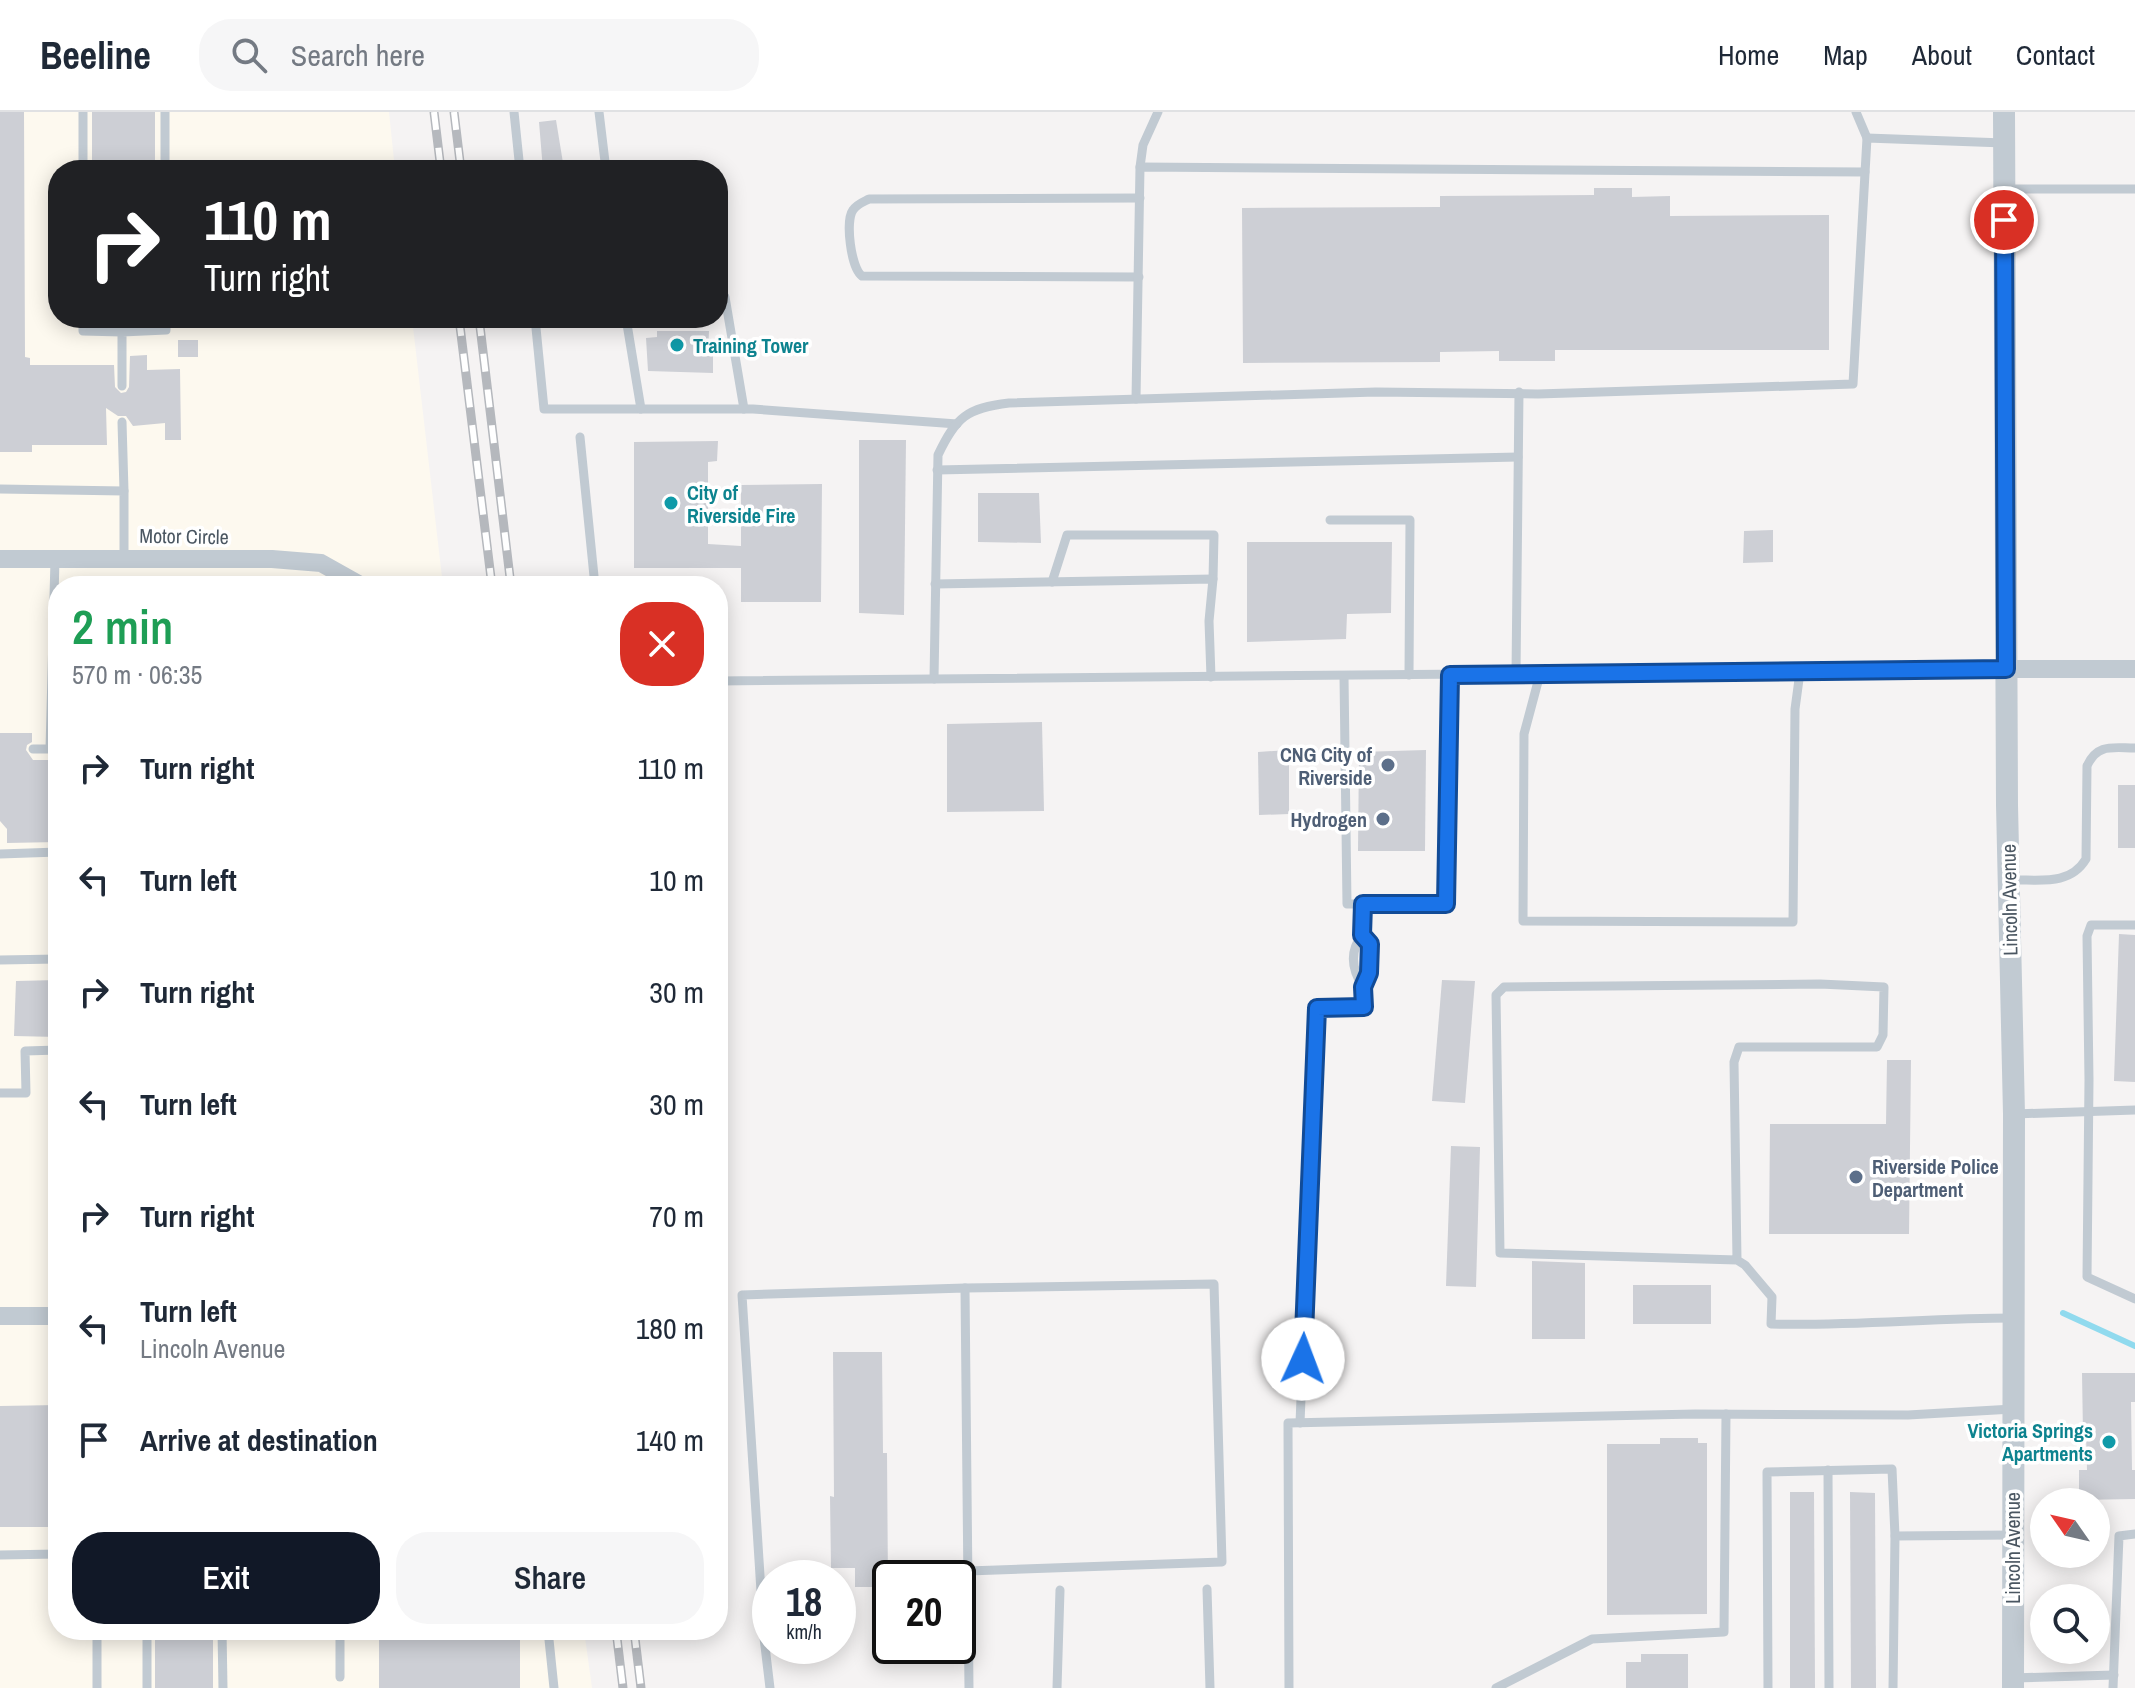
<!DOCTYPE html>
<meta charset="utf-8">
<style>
body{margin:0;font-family:"Archivo Narrow",sans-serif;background:#f6f6f7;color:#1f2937;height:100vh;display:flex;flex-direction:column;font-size:30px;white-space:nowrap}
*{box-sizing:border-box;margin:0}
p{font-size:26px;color:#747a83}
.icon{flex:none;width:44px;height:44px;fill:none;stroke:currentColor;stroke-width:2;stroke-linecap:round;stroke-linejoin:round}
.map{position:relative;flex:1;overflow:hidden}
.panel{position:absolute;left:48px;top:464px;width:680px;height:1064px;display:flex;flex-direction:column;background:#fff;border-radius:32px;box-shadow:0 4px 20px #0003}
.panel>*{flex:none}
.guide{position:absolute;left:48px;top:48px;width:680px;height:168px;border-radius:32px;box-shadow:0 4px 20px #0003;background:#202124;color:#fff;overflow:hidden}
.needle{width:52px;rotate:304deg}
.tools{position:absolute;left:2030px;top:1376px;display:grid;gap:16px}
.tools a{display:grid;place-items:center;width:80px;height:80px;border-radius:50%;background:#fff;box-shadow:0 4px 20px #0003;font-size:40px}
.speed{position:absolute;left:752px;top:1448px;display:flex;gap:16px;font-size:40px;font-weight:700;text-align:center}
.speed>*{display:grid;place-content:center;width:104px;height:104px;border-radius:50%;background:#fff;box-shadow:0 4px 20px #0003;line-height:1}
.speed small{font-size:20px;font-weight:400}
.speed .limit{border:4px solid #111;border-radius:12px;background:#fff;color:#111}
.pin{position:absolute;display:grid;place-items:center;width:68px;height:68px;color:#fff;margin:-34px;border:4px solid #fff;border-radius:50%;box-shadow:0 2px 8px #0007}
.me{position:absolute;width:88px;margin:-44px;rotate:2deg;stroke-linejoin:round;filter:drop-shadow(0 0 6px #0008)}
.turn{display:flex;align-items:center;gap:28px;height:168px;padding:0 24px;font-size:36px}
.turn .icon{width:104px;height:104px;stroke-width:2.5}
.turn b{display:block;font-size:56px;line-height:68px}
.round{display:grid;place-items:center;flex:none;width:84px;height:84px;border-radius:32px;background:#f6f6f7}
.summary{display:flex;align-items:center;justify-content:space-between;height:136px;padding:0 24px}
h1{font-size:48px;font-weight:600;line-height:60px;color:#1e9e55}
.primary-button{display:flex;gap:16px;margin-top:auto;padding:16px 24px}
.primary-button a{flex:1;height:92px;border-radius:32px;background:#111827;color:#fff;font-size:32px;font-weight:600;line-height:92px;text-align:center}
.primary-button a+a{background:#f6f6f7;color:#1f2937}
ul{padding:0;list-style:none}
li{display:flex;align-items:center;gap:24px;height:112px;padding:0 24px}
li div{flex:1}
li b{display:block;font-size:30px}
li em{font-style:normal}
header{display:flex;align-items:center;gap:48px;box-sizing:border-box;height:112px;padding:0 40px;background:#fff;border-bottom:2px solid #e0e1e3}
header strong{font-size:38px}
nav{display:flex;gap:44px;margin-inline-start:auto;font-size:28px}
.search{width:560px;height:72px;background:#f6f6f7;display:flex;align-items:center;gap:20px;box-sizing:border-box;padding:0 28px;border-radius:32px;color:#747a83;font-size:30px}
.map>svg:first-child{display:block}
</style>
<header>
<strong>Beeline</strong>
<div class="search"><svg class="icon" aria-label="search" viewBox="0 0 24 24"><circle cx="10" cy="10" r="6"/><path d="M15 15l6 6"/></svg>Search here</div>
<nav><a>Home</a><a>Map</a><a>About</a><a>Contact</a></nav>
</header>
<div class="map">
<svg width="2135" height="1576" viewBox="0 0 2135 1576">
<rect width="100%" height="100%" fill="#f5f3f3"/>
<polygon fill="#fdf9ef" points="0,0 389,0 395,58 58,58 58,206 412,206 443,474 58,474 58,1518 584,1518 592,1576 0,1576"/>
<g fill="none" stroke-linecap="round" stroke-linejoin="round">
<polyline stroke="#90daee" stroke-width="6" points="2063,1201 2135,1234"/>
</g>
<g fill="#cdcfd5">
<polygon points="0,0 24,0 25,245 30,246 30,253 114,253 115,275 121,281 126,280 129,275 130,244 147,243 147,258 180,257 181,328 165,328 165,311 133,314 126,304 118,304 106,296 107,333 32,333 32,340 0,340"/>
<rect x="92" y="0" width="63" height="58"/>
<polygon points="556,8 564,57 543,58 539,10"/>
<polygon points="1594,76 1632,76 1632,85 1670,84 1670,104 1829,103 1829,238 1555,238 1555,249 1499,249 1499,239 1440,240 1440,250 1243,251 1242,96 1440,95 1440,84 1594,83"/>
<polygon points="657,219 709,219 708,242 713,242 713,261 648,259 646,226 657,225"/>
<rect x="178" y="228" width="20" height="17"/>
<polygon points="859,328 906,328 904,503 859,501"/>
<polygon points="718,329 717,349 708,350 708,432 741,434 741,373 822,372 821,490 741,490 741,456 634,456 634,330"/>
<polygon points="978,381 1039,381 1041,431 978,430"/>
<polygon points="1773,418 1773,450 1743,451 1744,419"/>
<polygon points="1247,430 1392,430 1391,501 1347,502 1346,527 1247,530"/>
<polygon points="1042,610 1044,699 947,700 947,612"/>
<polygon points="0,621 32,621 32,630 27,633 26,638 33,648 58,648 58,730 7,731 7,717 0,709"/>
<polygon points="1289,638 1289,702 1259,703 1258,640"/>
<polygon points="1426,638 1425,739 1358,739 1359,640"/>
<rect x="2118" y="673" width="17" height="63"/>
<polygon points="2119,822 2135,823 2135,970 2114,969"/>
<polygon points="58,868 58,925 14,924 16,869"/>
<polygon points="1442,868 1475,869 1465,991 1432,989"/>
<polygon points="1887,948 1911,948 1909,1122 1769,1122 1770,1012 1886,1012"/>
<polygon points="1451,1034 1480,1035 1476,1175 1446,1174"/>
<polygon points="1532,1149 1585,1151 1585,1227 1532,1227"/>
<rect x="1633" y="1173" width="78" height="39"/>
<polygon points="833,1240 882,1240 883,1341 887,1341 888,1475 855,1475 855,1456 831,1456 830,1384 834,1385"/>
<polygon points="2082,1261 2135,1261 2135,1290 2131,1290 2132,1358 2135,1358 2135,1387 2079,1388 2079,1358 2087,1358 2086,1322 2083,1322"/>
<polygon points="58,1293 58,1415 0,1415 0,1294"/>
<polygon points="1660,1326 1698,1326 1698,1331 1707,1331 1707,1502 1607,1503 1607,1332 1660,1332"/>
<polygon points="1790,1380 1814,1380 1815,1576 1790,1576"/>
<polygon points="1850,1380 1875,1381 1876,1576 1851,1576"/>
<rect x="155" y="1518" width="58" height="58"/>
<rect x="379" y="1518" width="141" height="58"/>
<polygon points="1641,1542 1688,1542 1688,1576 1626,1576 1626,1550 1641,1550"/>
</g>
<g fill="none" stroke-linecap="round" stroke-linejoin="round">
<g stroke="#c1cad2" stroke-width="9">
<polyline points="165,0 165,58"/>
<polyline points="514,0 520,58"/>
<polyline points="599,0 606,58"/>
<polyline points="1856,0 1867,26"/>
<polyline points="1140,55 1143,33 1158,0"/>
<polyline points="83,58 83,0"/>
<polyline points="2004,77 2135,77"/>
<path d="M1139 165 862 164C851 156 845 109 853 98 857 92 863 90 869 87L1140 86"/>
<polyline points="718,186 725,185 744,297"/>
<polyline points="83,206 83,219 122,220"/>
<polyline points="535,206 544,297 753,297 957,312"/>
<polyline points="626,206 641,297"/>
<polyline points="122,274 122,220 166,218 166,206"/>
<polyline points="1136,287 1140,55 1865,60"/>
<polyline points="122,310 124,379"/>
<polyline points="580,325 595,474"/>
<polyline points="937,358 1518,345"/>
<polyline points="0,377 124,379 124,445"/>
<polyline points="1330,408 1410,408 1409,563"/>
<polyline points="1052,470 1067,423 1214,423 1213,467"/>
<polyline points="935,472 1213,467 1209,509 1211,565"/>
<polyline points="1516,562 1519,280"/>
<polyline points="1540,562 1524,622 1523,809 1793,810 1795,597 1800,560"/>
<polyline points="1344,564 1347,792 1446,792 1450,563"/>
<path d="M934 567 938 343C956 305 967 296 1009 291L1376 280 1538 282 1853 272 1867 26 2004 31"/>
<polyline points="718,569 2006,557"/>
<polyline points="33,637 50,637 55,447"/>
<polyline points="0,742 58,740"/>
<path d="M2009 768C2038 767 2069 775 2086 747L2087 654C2097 631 2113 636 2135 636"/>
<polyline points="2135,813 2091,813 2087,824 2089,968 2087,1165 2135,1187"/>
<polyline points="1362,823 1363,792"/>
<polyline points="0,848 58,847"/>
<polyline points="0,981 26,981 25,939 58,938"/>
<polyline points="2015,1002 2135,998"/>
<path d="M1737 1148 1734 950 1739 935H1877L1883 923 1884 875 1820 872 1504 875 1496 883 1500 1141 1737 1148 1745 1153 1772 1185 1771 1212C1852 1214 1932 1206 2013 1206"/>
<polyline points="965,1176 1214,1172 1222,1450 968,1459"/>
<path d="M1300 1311 1317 896 1364 895 1363 875 1369 861 1370 832 1362 823C1349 840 1352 858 1363 875"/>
<polyline points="1828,1358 1829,1576"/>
<polyline points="1895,1424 2012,1423"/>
<polyline points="0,1443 58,1442"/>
<polyline points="1207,1477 1210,1576"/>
<polyline points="147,1518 147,1576"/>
<polyline points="222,1518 223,1576"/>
<polyline points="548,1518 554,1576"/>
<polyline points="340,1565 340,1518"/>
<polyline points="2013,1566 2114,1563"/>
<polyline points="97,1576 97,1518"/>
<polyline points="770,1576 764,1526 742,1183 965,1176 969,1576"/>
<polyline points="1057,1576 1060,1478"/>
<polyline points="1289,1576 1288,1311 1695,1302 1908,1303 2013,1297"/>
<polyline points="1496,1576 1592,1527 1724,1520 1726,1302"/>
<polyline points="1768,1576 1767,1360 1892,1357 1895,1424 1893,1576"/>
<polyline points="2113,1576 2119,1424 2135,1422"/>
</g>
<g stroke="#c1cad2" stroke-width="18">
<polyline points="0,447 272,447 321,451 362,474"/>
<polyline points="2006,557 2135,557"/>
<polyline points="0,1204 58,1204"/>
</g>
<polyline stroke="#c1cad2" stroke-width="22" points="2004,0 2007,693 2014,1002 2013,1576"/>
<defs>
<g id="rail">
<polyline points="434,0 441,58"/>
<polyline points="454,0 461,58"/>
<polyline points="459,206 492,474"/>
<polyline points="479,206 511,474"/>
<polyline points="616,1518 623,1576"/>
<polyline points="634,1518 641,1576"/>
</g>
</defs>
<use href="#rail" stroke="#b5b8bd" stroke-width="9"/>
<use href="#rail" stroke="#fff" stroke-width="6" stroke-dasharray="18" stroke-linecap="butt"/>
</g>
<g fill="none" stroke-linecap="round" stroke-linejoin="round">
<defs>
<polyline id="route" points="1303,1247 1317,896 1364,895 1363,875 1369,861 1370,832 1362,823 1363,792 1446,792 1450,563 2006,557 2004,108"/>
</defs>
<use href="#route" stroke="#114b97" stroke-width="20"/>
<use href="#route" stroke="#1a73e8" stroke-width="14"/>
</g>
<g fill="#0f9aa8" stroke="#fff" stroke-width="3">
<circle cx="677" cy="233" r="8"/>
<circle cx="671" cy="391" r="8"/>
<circle cx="2109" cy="1330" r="8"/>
</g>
<g fill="#5c6f8a" stroke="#fff" stroke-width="3">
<circle cx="1388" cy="653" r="8"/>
<circle cx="1383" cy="707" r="8"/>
<circle cx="1856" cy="1065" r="8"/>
</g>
<g text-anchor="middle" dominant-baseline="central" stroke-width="7" stroke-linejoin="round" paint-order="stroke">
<g font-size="20" font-weight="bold" fill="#0d838f" stroke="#fff" text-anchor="start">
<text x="693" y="233">Training Tower</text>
<text x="687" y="380">City of<tspan x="687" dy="23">Riverside Fire</tspan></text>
<text x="2093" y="1318" text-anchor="end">Victoria Springs<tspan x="2093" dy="23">Apartments</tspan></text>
</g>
<g font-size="20" fill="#4a5661" stroke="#fff">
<text transform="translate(184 424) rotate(1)">Motor Circle</text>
<text transform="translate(2009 788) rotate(-91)">Lincoln Avenue</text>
<text transform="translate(2012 1436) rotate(-90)">Lincoln Avenue</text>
</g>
<g font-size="20" font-weight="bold" fill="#4e5e75" stroke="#fff" text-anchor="end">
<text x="1372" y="642">CNG City of<tspan x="1372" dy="23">Riverside</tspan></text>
<text x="1367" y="707">Hydrogen</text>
<text x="1872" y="1054" text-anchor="start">Riverside Police<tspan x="1872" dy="23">Department</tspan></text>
</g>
</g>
</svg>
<div class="tools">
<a><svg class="needle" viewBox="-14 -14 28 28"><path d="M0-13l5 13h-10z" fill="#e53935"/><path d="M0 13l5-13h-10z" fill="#747a83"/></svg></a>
<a><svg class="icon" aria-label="search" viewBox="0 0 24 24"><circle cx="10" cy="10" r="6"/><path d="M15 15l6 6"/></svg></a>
</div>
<div class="speed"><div>18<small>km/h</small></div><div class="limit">20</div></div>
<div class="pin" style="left:2004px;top:108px;background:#d93025"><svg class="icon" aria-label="arrive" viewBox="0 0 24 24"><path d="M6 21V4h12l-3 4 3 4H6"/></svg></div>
<svg class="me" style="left:1303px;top:1247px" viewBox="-20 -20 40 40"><circle r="19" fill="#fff"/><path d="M0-13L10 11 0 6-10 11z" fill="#1a73e8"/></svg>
<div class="guide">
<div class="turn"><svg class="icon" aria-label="right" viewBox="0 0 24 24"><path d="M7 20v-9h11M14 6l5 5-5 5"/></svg><div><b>110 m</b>Turn right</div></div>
</div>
<section class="panel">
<div class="summary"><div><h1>2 min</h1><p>570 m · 06:35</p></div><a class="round" style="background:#d93025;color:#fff"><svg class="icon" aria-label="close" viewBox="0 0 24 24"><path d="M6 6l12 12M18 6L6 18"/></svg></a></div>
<ul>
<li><svg class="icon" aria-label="right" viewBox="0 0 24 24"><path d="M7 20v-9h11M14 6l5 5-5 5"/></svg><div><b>Turn right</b></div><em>110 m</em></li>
<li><svg class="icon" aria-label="left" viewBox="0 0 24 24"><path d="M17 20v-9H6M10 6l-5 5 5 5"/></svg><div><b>Turn left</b></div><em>10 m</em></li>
<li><svg class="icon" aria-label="right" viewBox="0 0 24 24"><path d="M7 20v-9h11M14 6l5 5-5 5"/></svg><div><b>Turn right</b></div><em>30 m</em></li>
<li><svg class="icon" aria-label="left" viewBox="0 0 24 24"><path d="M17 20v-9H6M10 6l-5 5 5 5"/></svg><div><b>Turn left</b></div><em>30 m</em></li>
<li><svg class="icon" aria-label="right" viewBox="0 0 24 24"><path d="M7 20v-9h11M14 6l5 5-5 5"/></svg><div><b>Turn right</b></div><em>70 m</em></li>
<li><svg class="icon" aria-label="left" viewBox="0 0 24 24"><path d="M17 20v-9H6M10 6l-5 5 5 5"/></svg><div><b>Turn left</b><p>Lincoln Avenue</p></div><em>180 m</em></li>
<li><svg class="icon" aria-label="arrive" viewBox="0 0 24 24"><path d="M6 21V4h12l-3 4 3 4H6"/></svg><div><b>Arrive at destination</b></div><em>140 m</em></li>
</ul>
<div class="primary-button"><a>Exit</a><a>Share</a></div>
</section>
</div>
